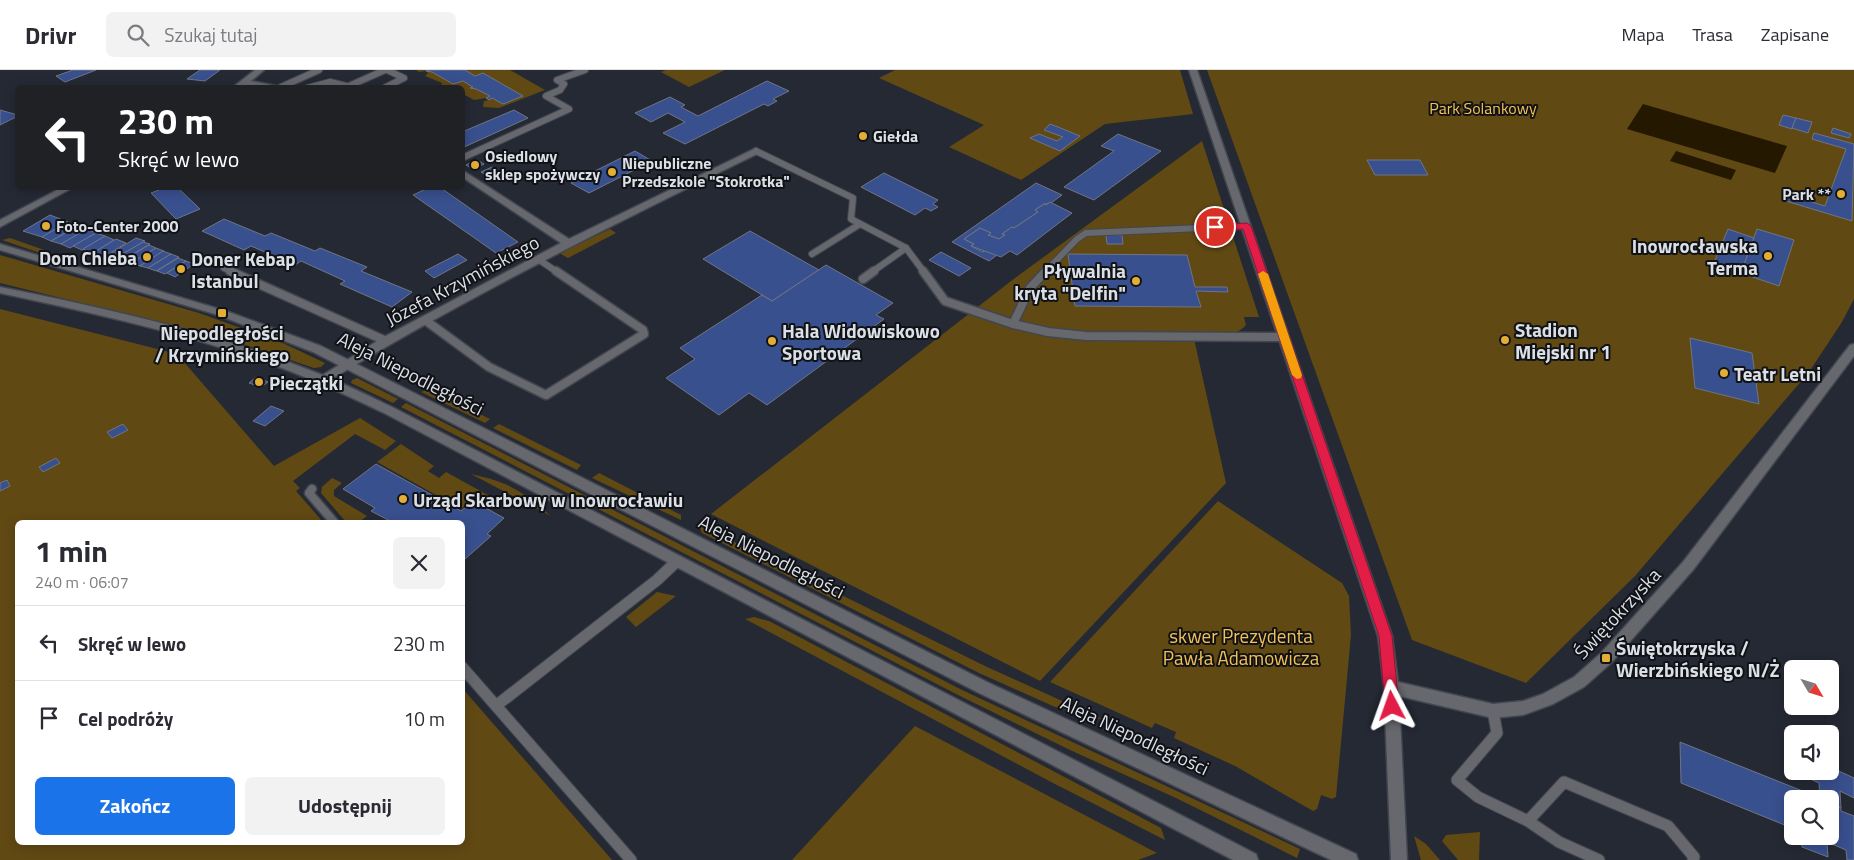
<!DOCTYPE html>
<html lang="pl">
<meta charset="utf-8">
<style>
body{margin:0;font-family:"Titillium Web",sans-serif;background:#f2f2f3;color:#2b2b33;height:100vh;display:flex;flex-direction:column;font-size:19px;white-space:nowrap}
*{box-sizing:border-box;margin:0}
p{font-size:16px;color:#7c7c81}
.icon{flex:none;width:28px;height:28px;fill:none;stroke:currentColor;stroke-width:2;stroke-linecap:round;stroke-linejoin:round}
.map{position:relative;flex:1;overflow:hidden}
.side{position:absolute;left:15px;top:450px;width:450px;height:325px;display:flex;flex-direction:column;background:#fff;border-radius:8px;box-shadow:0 2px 12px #0003}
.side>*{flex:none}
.top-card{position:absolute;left:15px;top:15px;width:450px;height:105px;border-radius:8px;box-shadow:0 2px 12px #0003;background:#202124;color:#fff;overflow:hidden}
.needle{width:32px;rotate:128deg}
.controls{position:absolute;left:1784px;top:590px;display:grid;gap:10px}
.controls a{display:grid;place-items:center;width:55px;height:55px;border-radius:8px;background:#fff;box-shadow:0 2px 12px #0003;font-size:25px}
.pin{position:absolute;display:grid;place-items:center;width:42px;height:42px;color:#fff;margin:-21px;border:2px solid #fff;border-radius:50%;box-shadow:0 1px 5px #0007}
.me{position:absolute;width:55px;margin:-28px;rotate:356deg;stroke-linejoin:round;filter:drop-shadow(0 0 4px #0008)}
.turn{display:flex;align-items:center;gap:18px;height:105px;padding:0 20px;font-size:22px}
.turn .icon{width:65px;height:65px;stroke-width:2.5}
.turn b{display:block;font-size:35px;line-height:42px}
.round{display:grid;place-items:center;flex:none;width:52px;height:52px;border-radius:8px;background:#f2f2f3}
.headline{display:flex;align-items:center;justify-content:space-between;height:85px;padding:0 20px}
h1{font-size:30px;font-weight:700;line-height:38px}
.button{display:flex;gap:10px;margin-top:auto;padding:10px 20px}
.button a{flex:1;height:58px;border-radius:8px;background:#1a73e8;color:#fff;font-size:20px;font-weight:700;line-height:58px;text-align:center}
.button a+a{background:#f2f2f3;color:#2b2b33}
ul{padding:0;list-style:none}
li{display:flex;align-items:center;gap:15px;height:75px;padding:0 20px;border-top:1px solid #e1e1e2}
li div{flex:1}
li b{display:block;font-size:19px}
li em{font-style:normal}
header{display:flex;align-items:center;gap:30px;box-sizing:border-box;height:70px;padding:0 25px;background:#fff;border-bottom:1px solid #e1e1e2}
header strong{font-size:24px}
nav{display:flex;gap:28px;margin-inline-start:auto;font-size:18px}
.search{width:350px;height:45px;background:#f2f2f3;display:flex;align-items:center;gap:12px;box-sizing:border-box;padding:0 18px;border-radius:8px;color:#7c7c81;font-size:19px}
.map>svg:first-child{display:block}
</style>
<header>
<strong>Drivr</strong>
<div class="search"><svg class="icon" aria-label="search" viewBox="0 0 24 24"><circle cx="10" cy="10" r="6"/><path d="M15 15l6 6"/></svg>Szukaj tutaj</div>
<nav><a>Mapa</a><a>Trasa</a><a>Zapisane</a></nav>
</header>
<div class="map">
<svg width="1854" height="790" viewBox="0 0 1854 790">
<rect width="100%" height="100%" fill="#242934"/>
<g fill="#614913">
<polygon points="416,0 510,0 545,20 499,38 483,37 484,31 489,30 486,28 474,30 463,24 462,18 441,15 442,13 425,6 428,3 426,1 419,2"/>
<polygon points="666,0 725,0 689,17 661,2"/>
<polygon points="895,0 1180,0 1193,44 1105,54 1021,110 949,77 984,55 879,8"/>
<polygon points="1207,0 1854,0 1854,229 1842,252 1809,302 1635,506 1526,613 1412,570"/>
<path d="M1202 71 1259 247H1244L1246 255C1235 269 1209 264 1193 264L1226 413 1040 611 711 444 1015 208Z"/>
<polygon points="610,159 616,163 568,188 559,183"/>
<polygon points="10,168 53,183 43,184 2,170"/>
<polygon points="0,185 199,243 285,274 325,293 321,297 314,298 228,269 0,213"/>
<polygon points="0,239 177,284 274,396 360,348 396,371 385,380 355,364 293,411 300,418 296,421 323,452 18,452 18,772 462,772 463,619 612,790 0,790"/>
<polygon points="357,308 398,329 393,333 351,313 352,310"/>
<polygon points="428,319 490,349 485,353 421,322"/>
<polygon points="406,333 962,620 1300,779 1297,788 1176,728 1070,680 958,625 401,337"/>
<polygon points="499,354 581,395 577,400 493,358"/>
<polygon points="401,374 434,396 428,401 439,408 446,402 495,429 486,438 472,430 461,439 377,392"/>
<polygon points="599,403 681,445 681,450 592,408"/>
<path d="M471 404C511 413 520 420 551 446Z"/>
<polygon points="332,408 342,413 334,420 334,426 367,446 359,452 346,452 321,423 322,417"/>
<polygon points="1218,431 1342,513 1349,526 1351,565 1336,727 1332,729 1321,725 1317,739 1313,741 1235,696 1174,668 1176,662 1155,653 1152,658 1050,612"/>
<polygon points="698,454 985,596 1104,650 1055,637 979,603 702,463"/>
<polygon points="657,522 676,526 636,557 626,547"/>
<polygon points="754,547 769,551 1161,758 1165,770 1053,713 745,549"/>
<polygon points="915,656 1157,783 1138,790 792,790"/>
<polygon points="1480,762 1479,790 1458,790 1442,771 1446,765"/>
<polygon points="1414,766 1426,774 1440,790 1421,790"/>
</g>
<g fill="#241801">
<polygon points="1643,34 1787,76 1775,103 1627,59"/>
<polygon points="1676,81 1736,100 1731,110 1670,91"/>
</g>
<g fill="#39508f" stroke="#707582">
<polygon points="73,0 96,0 65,12 56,6"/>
<polygon points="200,0 220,0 205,11 187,9"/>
<polygon points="429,0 465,0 475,6 483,3 523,26 503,34 492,28 489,30 486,28 490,26 476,19 470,18 473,17 463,11 453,14 432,2 426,1"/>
<polygon points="767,11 789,21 773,29 777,31 768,36 764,34 685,74 663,63 685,52 668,43 651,52 635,43 670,27 685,35 681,37 698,46"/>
<polygon points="0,40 18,45 18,46 0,55"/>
<polygon points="514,40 528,48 462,78 462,62"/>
<polygon points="1783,45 1796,48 1792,59 1779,55"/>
<polygon points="1796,48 1812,52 1808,63 1792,58"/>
<polygon points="1050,54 1058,57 1080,66 1060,81 1030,68 1039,64 1057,71 1063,67 1044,60"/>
<polygon points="1833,58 1851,64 1849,68 1831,63"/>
<polygon points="1814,63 1854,74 1852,151 1786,131 1789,125 1825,136 1846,79 1812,69"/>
<polygon points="1118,64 1161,81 1094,130 1064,117 1114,81 1101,76"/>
<polygon points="635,81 652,91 589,123 571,113"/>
<polygon points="477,90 484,94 473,99 466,95"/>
<polygon points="1367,90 1420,90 1428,105 1375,105"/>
<polygon points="492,97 505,104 501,106 505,108 498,112 481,102"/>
<polygon points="884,103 938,130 933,134 938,137 931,141 925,138 915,145 861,117"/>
<polygon points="1036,113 1062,125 1051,133 1044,134 1035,140 1038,142 1014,158 1012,157 1002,164 1005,165 999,169 988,165 991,163 980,158 964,169 974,174 971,176 983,182 986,180 997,185 989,191 952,172"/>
<polygon points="156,118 178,118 200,139 176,149 151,123 159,120"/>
<polygon points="428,118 441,118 518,172 496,183 413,125"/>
<polygon points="1050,132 1072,143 1017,185 1010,181 1001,187 971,176 974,174 964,169 980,158 991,163 988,165 999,169 1005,165 1002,164 1012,157 1014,158 1038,142 1035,140 1044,134 1046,135"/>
<polygon points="50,145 68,152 42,167 23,161"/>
<polygon points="224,149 265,166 271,163 315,181 320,178 367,197 361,201 412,222 392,237 340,214 345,211 301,191 295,195 251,176 244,180 202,161"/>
<polygon points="68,152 78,156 51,171 42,167"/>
<polygon points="78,156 87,159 61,174 51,171"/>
<polygon points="87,159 96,163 70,178 61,174"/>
<polygon points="1728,159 1754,168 1741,203 1714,193"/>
<polygon points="1757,159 1794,170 1779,216 1741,203"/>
<polygon points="750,161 819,200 772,231 703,189"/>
<polygon points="96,163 105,166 82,180 73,176"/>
<polygon points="1106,165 1122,165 1123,174 1107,174"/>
<polygon points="105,166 114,170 93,183 83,179"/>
<polygon points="136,168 145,171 112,190 105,187"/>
<polygon points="116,169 126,173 104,187 93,183"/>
<polygon points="143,172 150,174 121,191 114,189"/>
<polygon points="149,175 156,178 130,194 122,191"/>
<polygon points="156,178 164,181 140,196 131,193"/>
<polygon points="163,181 171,184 148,198 140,196"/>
<polygon points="941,182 971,198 959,206 929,190"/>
<polygon points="171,184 179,187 156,201 148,198"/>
<polygon points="458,184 467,190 434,208 425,201"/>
<polygon points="1068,184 1187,185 1195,217 1227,217 1228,222 1196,221 1201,237 1075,236"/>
<polygon points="178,188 186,191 165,204 157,201"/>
<polygon points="186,191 194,194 175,207 167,203"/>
<polygon points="826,195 893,233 876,245 884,249 767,335 749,323 719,345 666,308 695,289 680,278 762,225 772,231"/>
<polygon points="1690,268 1752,283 1759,334 1695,318"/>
<polygon points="256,307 268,312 261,317 249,313"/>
<polygon points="271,336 284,341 265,356 253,351"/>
<polygon points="123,354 128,360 112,368 107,362"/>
<polygon points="56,388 60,393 43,402 39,397"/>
<polygon points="376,394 461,441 473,431 504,448 487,464 491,466 465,489 462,487 462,452 392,452 371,441 375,438 343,419"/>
<polygon points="7,410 10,416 0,421 0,413"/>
<polygon points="1680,672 1820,728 1822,729 1792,729 1792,758 1681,713"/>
<polygon points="1830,697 1854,708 1854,728 1840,721 1841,738 1830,733 1830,729 1820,728 1819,713 1804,706 1805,701 1830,701"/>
<polygon points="1830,733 1841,738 1841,741 1854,746 1854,790 1847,790 1846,780 1827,772 1828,787 1802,777 1801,766 1830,766"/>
</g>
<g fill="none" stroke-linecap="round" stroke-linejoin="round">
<defs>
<g id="service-far2">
<polyline points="349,16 385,0"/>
<polyline points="281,17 319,0"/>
<polyline points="307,18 330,12 354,18"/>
<polyline points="384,18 404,8 387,0"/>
<polyline points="756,81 853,128 851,149 906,178 872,202"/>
<polyline points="462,88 569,39 546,26 560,20 564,14 557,10 585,0"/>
<polyline points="906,178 924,202"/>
<polyline points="812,184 860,154"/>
<polyline points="538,189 557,202"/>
<polyline points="224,198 233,202"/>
<polyline points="1045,202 1077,169 1086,163 1247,156"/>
</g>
<g id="service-far1">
<polyline points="230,201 386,271"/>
<polyline points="923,201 945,231 1013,254 1048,262 1086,266 1284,267"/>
<polyline points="863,209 874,201"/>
<polyline points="425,250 489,297 546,325 644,264 643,260 556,201"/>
<polyline points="1013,254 1030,218 1046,201"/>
<polyline points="312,419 309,423 334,452"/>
</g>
<g id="service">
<polyline points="462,597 631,790"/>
<polyline points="497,635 657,510 676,492"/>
<polyline points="1493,641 1497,663 1457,710 1478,727 1528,751 1559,772 1599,790"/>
<polyline points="1528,751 1564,712 1668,756 1694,787 1693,790"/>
</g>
<g id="minor">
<polygon points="255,0 264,0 251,11 287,18 246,15 242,18 232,18"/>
<polygon points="1189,0 1197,0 1392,566 1398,612 1493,634 1523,631 1543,624 1574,607 1601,583 1683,492 1850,275 1854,274 1854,286 1693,500 1611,593 1584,617 1553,634 1523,645 1493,648 1399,626 1407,790 1391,790 1384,617 1378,566"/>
<path d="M756 78 760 81 759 83C612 155 465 228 325 313L321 314 315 310 382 268 561 173 462 107V100L569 169Z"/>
<polygon points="61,118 72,118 0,157 0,150"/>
</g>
<g id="tertiary">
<polygon points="0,174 226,241 321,276 989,613 1356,784 1358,790 1331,790 979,623 313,282 218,245 0,180"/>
<path d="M0 217C110 239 221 264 325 306 349 316 371 327 394 338L1256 784 1258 790H1233L386 344C363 333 340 322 317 312 216 270 107 246 0 223Z"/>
</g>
</defs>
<use href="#service-far2" stroke="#414650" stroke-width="8"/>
<use href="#service-far1" stroke="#414650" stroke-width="11"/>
<use href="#service" stroke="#414650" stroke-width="13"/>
<use href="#minor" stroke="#414650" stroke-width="3"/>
<use href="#tertiary" stroke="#414650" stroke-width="3"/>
<use href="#service-far2" stroke="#66686e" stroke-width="6"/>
<use href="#service-far1" stroke="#66686e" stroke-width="8"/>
<use href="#service" stroke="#66686e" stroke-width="11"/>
<use href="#minor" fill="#66686e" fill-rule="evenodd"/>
<use href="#tertiary" fill="#66686e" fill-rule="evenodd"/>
</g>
<polygon fill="#e11d48" stroke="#92132f" points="1247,153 1251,156 1392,566 1399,636 1397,640 1392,642 1387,640 1385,636 1379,566 1243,159 1215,160 1211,157 1215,155"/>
<polygon fill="#f59e0b" points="1263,201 1268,204 1302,305 1301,308 1297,309 1292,305 1258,204"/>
<g fill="#e3ae35" stroke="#101216" stroke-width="2">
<circle cx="863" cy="66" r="5"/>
<circle cx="475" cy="95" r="5"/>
<circle cx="612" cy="102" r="5"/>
<circle cx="1841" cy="124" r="5"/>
<circle cx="46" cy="156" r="5"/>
<circle cx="1768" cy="186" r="5"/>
<circle cx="147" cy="187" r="5"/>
<circle cx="181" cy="199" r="5"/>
<circle cx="1136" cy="211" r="5"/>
<rect x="217" y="238" width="10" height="10" rx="2.5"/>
<circle cx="1505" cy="270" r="5"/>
<circle cx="772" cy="271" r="5"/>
<circle cx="1724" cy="303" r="5"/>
<circle cx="259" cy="312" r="5"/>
<circle cx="403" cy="429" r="5"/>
<rect x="1601" y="583" width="10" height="10" rx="2.5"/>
</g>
<g text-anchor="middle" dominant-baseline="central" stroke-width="4" stroke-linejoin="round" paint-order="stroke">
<g font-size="16" fill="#f4c054" stroke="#101216">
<text x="1483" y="38">Park Solankowy</text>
</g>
<g font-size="16" font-weight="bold" fill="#dbdfe6" stroke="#101216" text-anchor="start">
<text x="873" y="66">Giełda</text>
<text x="485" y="86">Osiedlowy<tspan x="485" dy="18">sklep spożywczy</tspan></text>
<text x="622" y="93">Niepubliczne<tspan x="622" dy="18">Przedszkole "Stokrotka"</tspan></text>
<text x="1831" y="124" text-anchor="end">Park **</text>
<text x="56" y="156">Foto-Center 2000</text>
</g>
<g font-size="19" font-weight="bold" fill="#dbdfe6" stroke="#101216" text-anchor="start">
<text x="1758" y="175" text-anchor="end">Inowrocławska<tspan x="1758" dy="22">Terma</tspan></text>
<text x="137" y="187" text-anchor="end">Dom Chleba</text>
<text x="191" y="188">Doner Kebap<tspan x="191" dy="22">Istanbul</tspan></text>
<text x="1126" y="200" text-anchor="end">Pływalnia<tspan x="1126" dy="22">kryta "Delfin"</tspan></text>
<text x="1515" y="259">Stadion<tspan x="1515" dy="22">Miejski nr 1</tspan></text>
<text x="782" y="260">Hala Widowiskowo<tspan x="782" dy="22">Sportowa</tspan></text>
<text x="222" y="262" text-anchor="middle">Niepodległości<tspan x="222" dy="22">/ Krzymińskiego</tspan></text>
<text x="1734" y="303">Teatr Letni</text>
<text x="269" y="312">Pieczątki</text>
<text x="413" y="429">Urząd Skarbowy w Inowrocławiu</text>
<text x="1616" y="577">Świętokrzyska /<tspan x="1616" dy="22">Wierzbińskiego N/Ż</tspan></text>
</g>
<g font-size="19" fill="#dbdfe6" stroke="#101216">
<text transform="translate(462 210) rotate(-28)">Józefa Krzymińskiego</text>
<text transform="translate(411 303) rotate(27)">Aleja Niepodległości</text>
<text transform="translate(772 486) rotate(27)">Aleja Niepodległości</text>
<text transform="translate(1617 543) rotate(-47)">Świętokrzyska</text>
<text transform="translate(1135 665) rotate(25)">Aleja Niepodległości</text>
</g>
<g font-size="19" fill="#f4c054" stroke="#101216">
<text x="1241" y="565">skwer Prezydenta<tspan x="1241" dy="22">Pawła Adamowicza</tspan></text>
</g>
</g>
</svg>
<div class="controls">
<a><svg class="needle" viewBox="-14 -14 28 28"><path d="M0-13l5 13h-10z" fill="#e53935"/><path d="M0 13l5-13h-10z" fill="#7c7c81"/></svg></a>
<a><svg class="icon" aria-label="sound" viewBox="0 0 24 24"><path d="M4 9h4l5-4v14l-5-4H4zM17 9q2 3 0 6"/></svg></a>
<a><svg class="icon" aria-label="search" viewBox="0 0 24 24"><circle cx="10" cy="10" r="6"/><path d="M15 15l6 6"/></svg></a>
</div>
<div class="pin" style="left:1215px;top:157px;background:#d93025"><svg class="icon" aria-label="arrive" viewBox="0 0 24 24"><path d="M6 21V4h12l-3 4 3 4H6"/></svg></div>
<svg class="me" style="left:1392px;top:636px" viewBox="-20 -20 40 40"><path d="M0-17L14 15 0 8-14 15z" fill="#e11d48" stroke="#fff" stroke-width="4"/></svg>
<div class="top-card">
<div class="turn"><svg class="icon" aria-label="left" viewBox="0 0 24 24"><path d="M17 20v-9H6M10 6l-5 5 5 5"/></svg><div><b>230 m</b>Skręć w lewo</div></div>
</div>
<section class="side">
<div class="headline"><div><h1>1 min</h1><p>240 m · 06:07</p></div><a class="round"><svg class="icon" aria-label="close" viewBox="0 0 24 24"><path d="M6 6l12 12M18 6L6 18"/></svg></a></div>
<ul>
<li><svg class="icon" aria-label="left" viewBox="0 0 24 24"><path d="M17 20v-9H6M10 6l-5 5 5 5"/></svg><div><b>Skręć w lewo</b></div><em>230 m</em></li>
<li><svg class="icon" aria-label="arrive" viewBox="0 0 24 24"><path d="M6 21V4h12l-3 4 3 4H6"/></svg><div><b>Cel podróży</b></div><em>10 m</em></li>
</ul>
<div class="button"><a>Zakończ</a><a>Udostępnij</a></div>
</section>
</div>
